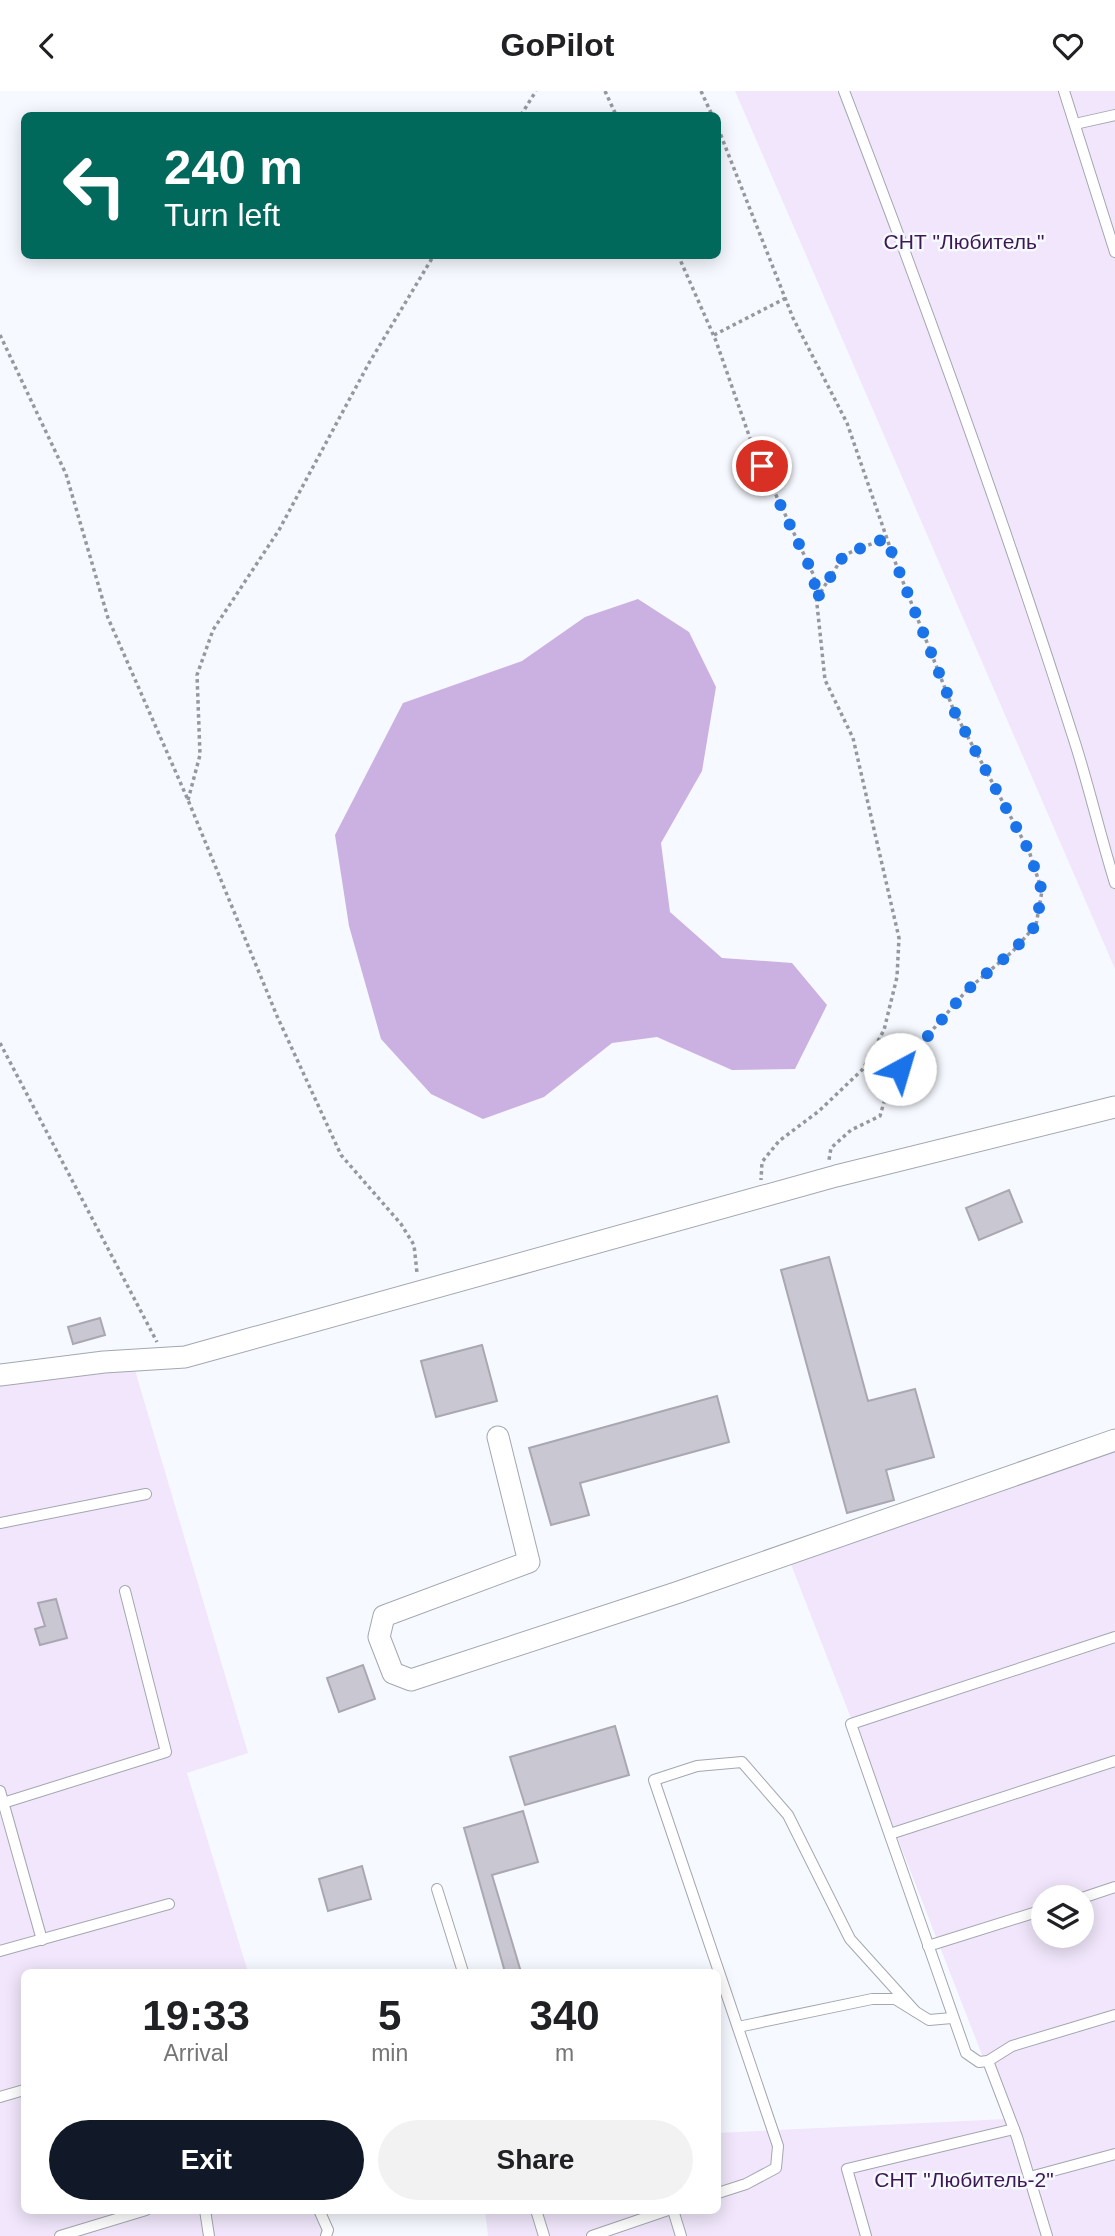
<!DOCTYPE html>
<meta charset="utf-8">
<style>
body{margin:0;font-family:Arial,sans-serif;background:#f2f2f2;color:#202124;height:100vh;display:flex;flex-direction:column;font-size:26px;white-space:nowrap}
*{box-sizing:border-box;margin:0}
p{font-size:23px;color:#757577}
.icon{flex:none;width:38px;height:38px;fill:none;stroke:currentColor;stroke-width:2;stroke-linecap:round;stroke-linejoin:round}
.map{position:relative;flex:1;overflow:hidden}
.side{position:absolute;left:21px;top:1878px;width:700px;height:245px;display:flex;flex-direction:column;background:#fff;border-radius:10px;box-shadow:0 4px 18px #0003}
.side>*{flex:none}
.hud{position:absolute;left:21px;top:21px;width:700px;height:147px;border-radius:10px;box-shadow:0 4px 18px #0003;background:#00695c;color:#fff;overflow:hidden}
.buttons{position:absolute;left:1031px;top:1794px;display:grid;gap:14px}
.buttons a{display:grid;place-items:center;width:63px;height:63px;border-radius:50%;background:#fff;box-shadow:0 4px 18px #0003;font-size:35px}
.pin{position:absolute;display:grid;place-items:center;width:60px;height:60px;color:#fff;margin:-30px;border:4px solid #fff;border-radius:50%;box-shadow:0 2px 7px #0007}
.me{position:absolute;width:77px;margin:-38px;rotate:39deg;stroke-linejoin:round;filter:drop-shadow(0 0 5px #0008)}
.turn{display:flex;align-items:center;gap:24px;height:147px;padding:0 28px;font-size:32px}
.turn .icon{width:91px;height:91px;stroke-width:2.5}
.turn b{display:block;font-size:49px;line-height:60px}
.eta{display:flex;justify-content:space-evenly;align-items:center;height:119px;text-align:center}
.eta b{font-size:42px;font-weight:700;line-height:49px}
.action{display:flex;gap:14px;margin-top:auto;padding:14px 28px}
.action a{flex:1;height:80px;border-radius:42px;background:#111827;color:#fff;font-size:28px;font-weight:700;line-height:80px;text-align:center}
.action a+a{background:#f2f2f2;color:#202124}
header{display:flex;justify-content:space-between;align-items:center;height:91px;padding:0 28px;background:#fff;font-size:32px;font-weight:700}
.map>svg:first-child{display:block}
</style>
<header><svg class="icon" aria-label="back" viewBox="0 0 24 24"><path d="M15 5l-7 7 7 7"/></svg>GoPilot<svg class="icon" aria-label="heart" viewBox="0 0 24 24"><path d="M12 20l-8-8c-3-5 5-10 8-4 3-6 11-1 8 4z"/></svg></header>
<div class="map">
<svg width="1115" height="2145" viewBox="0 0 1115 2145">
<rect width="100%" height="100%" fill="#f6f9ff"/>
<g fill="#f1e6fb" fill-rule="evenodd">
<polygon points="735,0 1115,0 1115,878"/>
<polygon points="132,1269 248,1662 187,1682 248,1881 24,1881 24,2119 322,2119 330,2145 0,2145 0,1290"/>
<path d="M1115 1358V2145H488L485 2119H718V2042L1007 2028 787 1463ZM1043 1806H1082V1844H1043Z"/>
</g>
<polygon fill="#cbb0e2" points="638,508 689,541 716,596 702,680 661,752 670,821 722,867 792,872 827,914 795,978 732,979 657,946 612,952 544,1006 483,1028 431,1003 381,948 349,835 335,744 403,612 522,570 585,526"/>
<g fill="#c9c8d2" stroke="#a9a8b2" stroke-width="2">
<polygon points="1009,1099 1022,1131 979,1149 966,1117"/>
<polygon points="829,1166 868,1310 915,1298 934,1366 886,1379 894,1409 847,1422 781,1179"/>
<polygon points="100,1227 105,1244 73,1253 68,1236"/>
<polygon points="482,1254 497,1310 436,1326 421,1270"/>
<polygon points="717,1305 729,1351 580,1392 589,1424 551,1434 529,1357"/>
<polygon points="56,1508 67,1547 40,1554 35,1538 45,1535 38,1512"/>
<polygon points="363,1574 375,1608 339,1621 327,1587"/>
<polygon points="615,1635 629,1684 525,1714 510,1666"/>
<polygon points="523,1720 538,1771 492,1784 521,1881 505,1881 464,1737"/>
<polygon points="362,1775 371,1808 328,1820 319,1788"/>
</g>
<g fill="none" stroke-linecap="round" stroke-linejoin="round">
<defs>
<g id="lane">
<path d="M844 0C927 216 1006 434 1076 655 1090 700 1101 747 1115 792"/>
<polyline points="1064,0 1115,161"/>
<polyline points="1075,33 1115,24"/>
<polyline points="0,1432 146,1403"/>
<polyline points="1115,1546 851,1633 966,1962 979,1971 988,1970 1012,1955 1115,1924"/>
<polyline points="0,1700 42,1849"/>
<polyline points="3,1712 166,1661 125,1500"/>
<polyline points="890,1743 1115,1670"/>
<polyline points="437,1798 463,1881"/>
<polyline points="1082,1807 1115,1796"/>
<polyline points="928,1855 1043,1819"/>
<polyline points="0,1860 169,1813"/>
<polyline points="738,1936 872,1908 895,1908 929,1929 952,1927"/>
<polyline points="988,1970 1017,2046 1047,2145"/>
<polyline points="0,2006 24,1999"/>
<polyline points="1030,2086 1115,2063"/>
<polyline points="718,2102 746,2093 776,2077 778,2055 654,1689 697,1675 742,1671 788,1724 850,1848 915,1920"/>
<polyline points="205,2119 209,2145"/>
<polyline points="319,2119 328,2139 326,2145"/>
<polyline points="536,2119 544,2145"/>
<polyline points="673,2119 681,2145"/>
<polyline points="60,2145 146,2119"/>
<polyline points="592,2145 668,2119"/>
<polyline points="866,2145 847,2078 1014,2038"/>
</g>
<g id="street">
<polyline points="0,1284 104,1271 185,1266 836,1085 1115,1016"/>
<polyline points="498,1346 529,1471 384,1525 379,1546 393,1582 411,1589 676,1502 1115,1349"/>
</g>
</defs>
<use href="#lane" stroke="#a3a7af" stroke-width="12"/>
<use href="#street" stroke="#a3a7af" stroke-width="23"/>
<g stroke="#96989d" stroke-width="3.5" stroke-dasharray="3.5 3.5" stroke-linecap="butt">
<polyline points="605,0 616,24"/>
<polyline points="701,0 712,24"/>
<polyline points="521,24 536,0"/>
<polyline points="718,37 793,227 847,332 894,468 954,620 1029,760 1042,800 1036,834 1013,860 967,899 910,965 890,991 880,1025 851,1039 831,1057 829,1069"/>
<polyline points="678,164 716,250 752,353 814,485 825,589 853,647 899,847 897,886 884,939 863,978 819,1020 779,1050 762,1071 761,1089"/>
<polyline points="0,244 66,383 108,527 188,709 277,925 341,1064 401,1133 414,1154 417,1182"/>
<polyline points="714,244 786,207"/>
<polyline points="817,507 844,464 886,447"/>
<polyline points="188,709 200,664 197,584 213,539 279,439 369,272 434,164"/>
<polyline points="0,952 157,1251"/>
</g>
<use href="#lane" stroke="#fff" stroke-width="10"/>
<use href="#street" stroke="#fff" stroke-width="21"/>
</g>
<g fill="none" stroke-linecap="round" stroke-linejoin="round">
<polyline stroke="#1a73e8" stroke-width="12" stroke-dasharray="0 21.6" points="762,375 814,485 816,509 844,464 886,447 954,620 1029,760 1042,800 1036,834 1013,860 967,899 900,978"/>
</g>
<g text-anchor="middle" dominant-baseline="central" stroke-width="5" stroke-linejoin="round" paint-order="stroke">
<g font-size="21" fill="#3c1954" stroke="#f6f9ff">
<text x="964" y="150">СНТ "Любитель"</text>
<text x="964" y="2088">СНТ "Любитель-2"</text>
</g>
</g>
</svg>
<div class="buttons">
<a><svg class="icon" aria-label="layers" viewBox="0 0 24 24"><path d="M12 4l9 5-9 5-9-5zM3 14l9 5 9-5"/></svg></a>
</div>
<div class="pin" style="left:762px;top:375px;background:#d93025"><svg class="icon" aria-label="arrive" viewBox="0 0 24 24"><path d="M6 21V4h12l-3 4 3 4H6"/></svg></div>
<svg class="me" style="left:900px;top:978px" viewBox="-20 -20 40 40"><circle r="19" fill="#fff"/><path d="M0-13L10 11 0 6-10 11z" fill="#1a73e8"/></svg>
<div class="hud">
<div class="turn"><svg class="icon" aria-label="left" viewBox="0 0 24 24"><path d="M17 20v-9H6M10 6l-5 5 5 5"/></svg><div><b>240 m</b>Turn left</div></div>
</div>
<section class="side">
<div class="eta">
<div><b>19:33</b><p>Arrival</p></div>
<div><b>5</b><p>min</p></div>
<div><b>340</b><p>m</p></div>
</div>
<div class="action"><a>Exit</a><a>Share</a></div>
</section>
</div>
